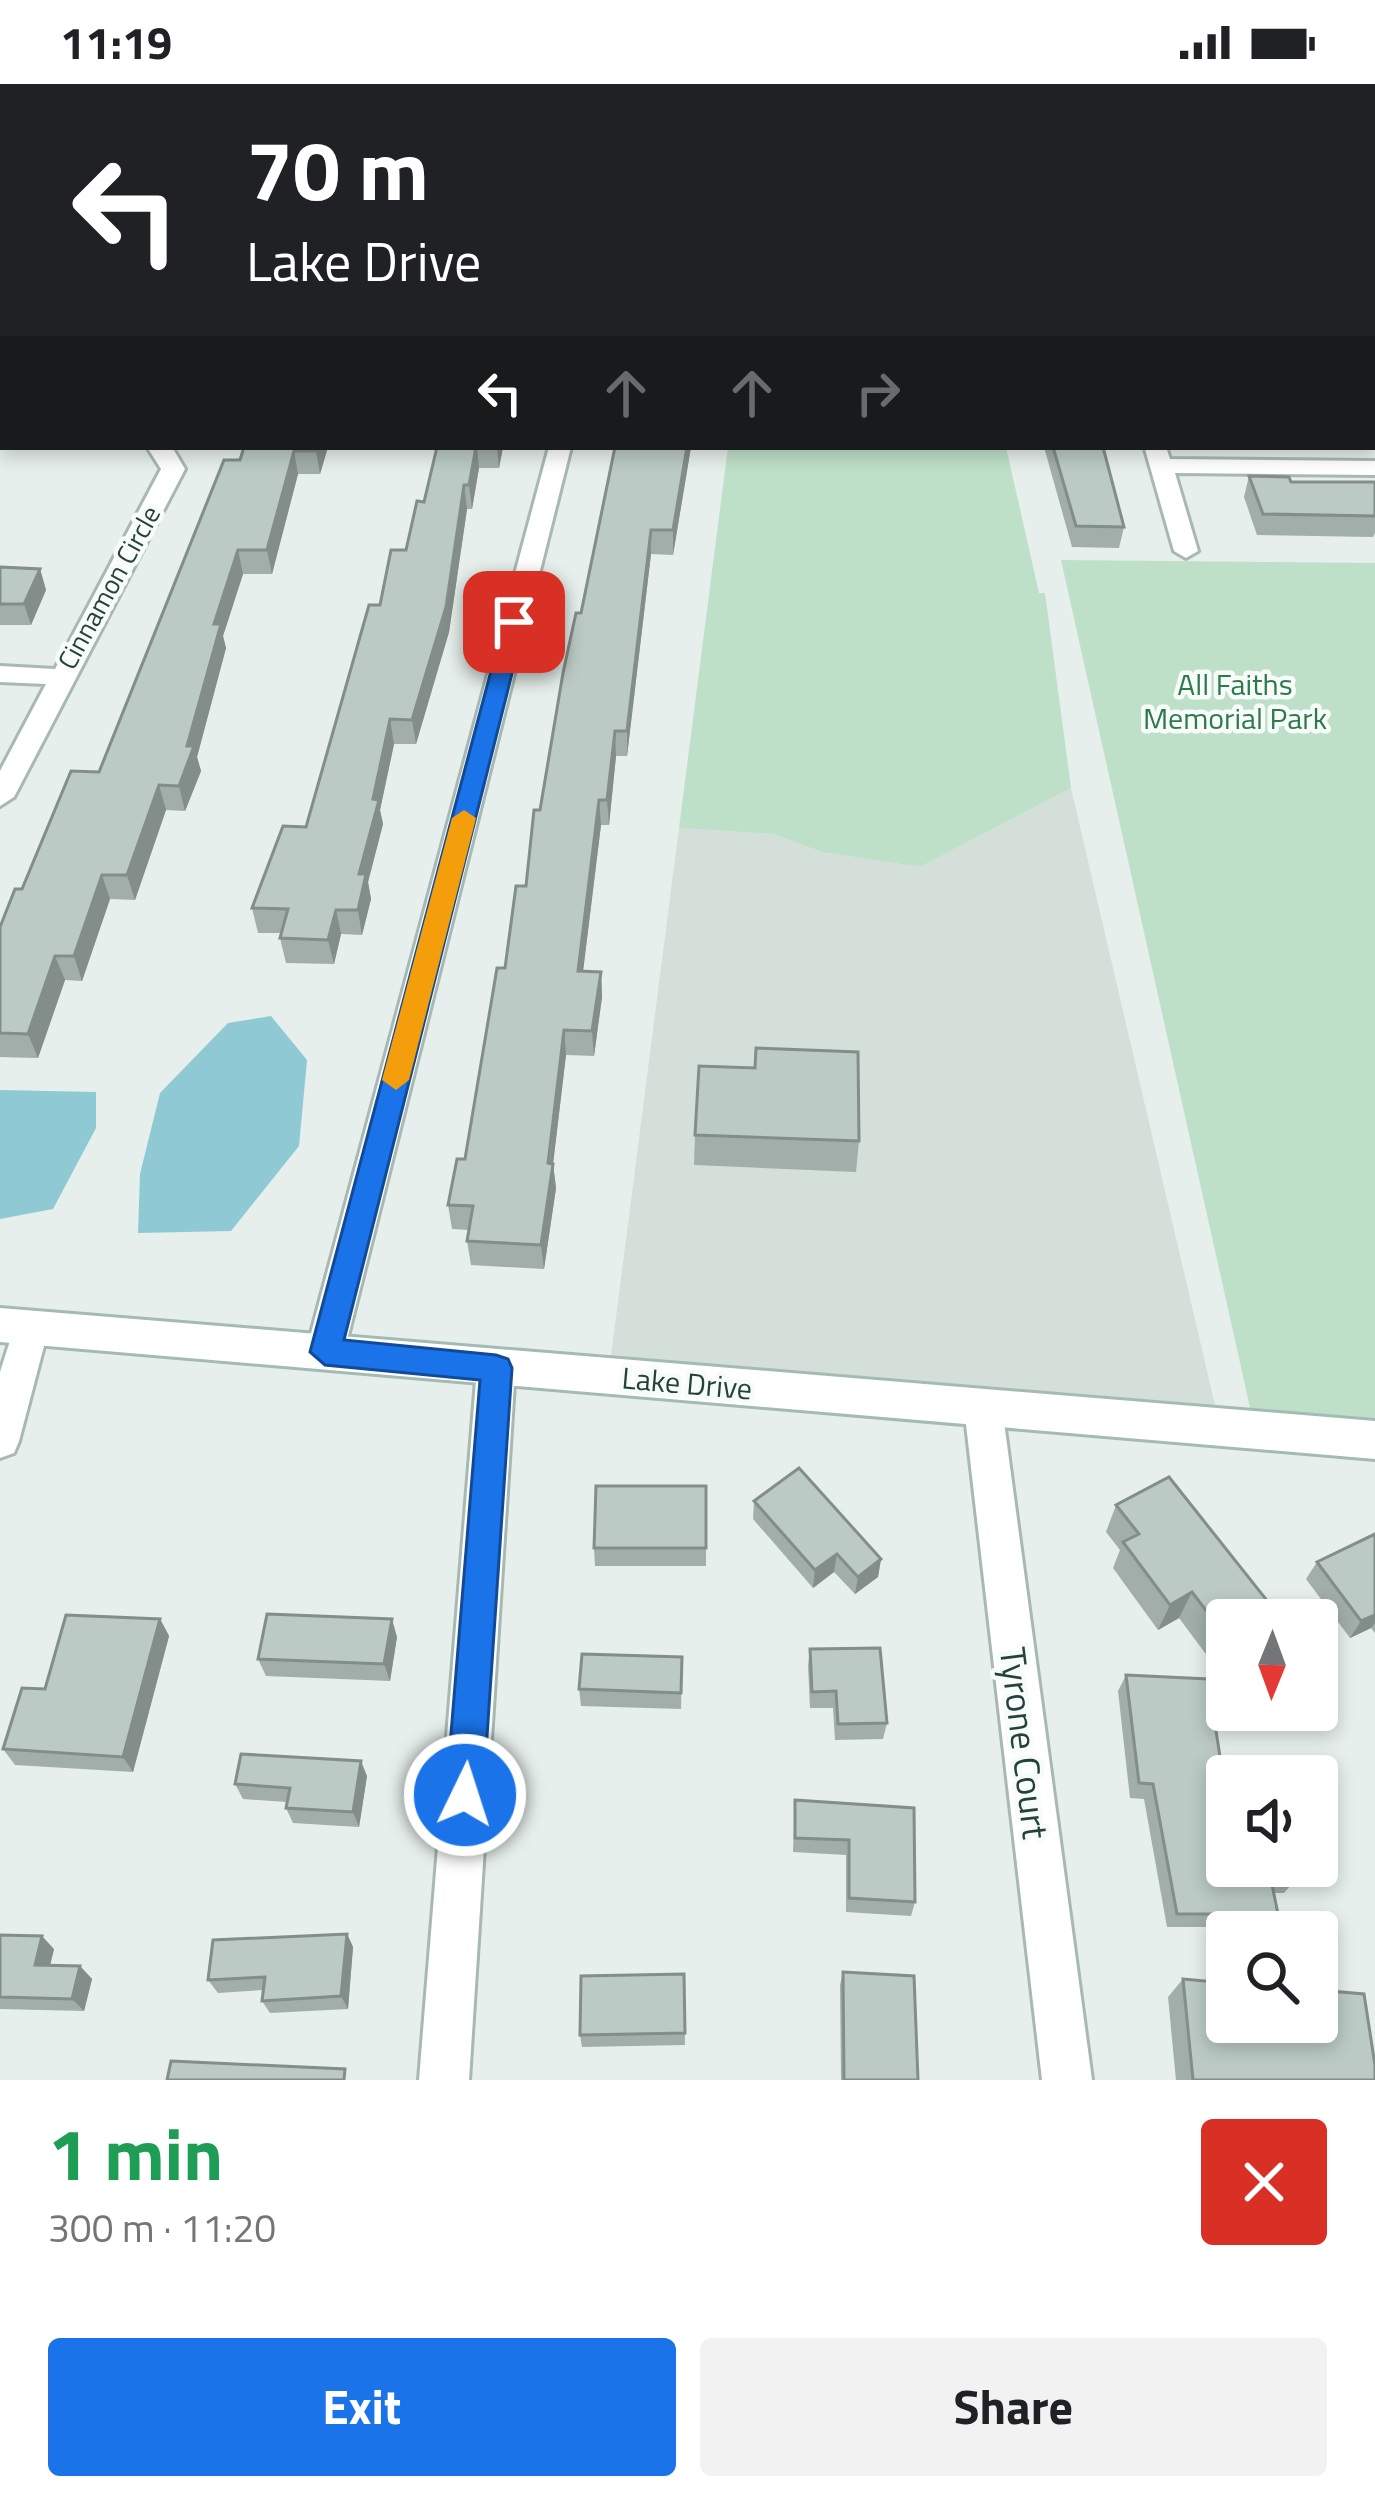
<!DOCTYPE html>
<meta charset="utf-8">
<style>
body{margin:0;font-family:"Titillium Web",sans-serif;background:#f2f2f2;color:#202124;height:100vh;display:flex;flex-direction:column;font-size:45px;white-space:nowrap}
*{box-sizing:border-box;margin:0}
p{font-size:39px;color:#757577}
.icon{flex:none;width:66px;height:66px;fill:none;stroke:currentColor;stroke-width:2;stroke-linecap:round;stroke-linejoin:round}
.map{position:relative;height:1996px;overflow:hidden}
.panel{display:flex;flex-direction:column;background:#fff;flex:1}
.panel>*{flex:none}
.top-card{position:absolute;left:0px;top:0px;width:1377px;height:366px;box-shadow:0 6px 18px #0003;background:#202124;color:#fff;overflow:hidden}
.needle{width:78px;rotate:181deg}
.tools{position:absolute;left:1206px;top:1515px;display:grid;gap:24px}
.tools a{display:grid;place-items:center;width:132px;height:132px;border-radius:12px;background:#fff;box-shadow:0 6px 18px #0003;font-size:60px}
.pin{position:absolute;display:grid;place-items:center;width:102px;height:102px;color:#fff;margin:-51px;border-radius:24px;box-shadow:0 6px 18px #0006}
.me{position:absolute;width:132px;margin:-66px;rotate:4deg;stroke-linejoin:round;filter:drop-shadow(0 0 9px #0008)}
.turn{display:flex;align-items:center;gap:42px;height:252px;padding:0 48px;font-size:54px}
.turn .icon{width:156px;height:156px;stroke-width:2.5}
.turn b{display:block;font-size:84px;line-height:102px}
.lanes{display:flex;align-items:center;height:114px;padding:0 48px;background:#0003;justify-content:center;gap:60px;direction:ltr}
.lanes .off{opacity:.35}
.round{display:grid;place-items:center;flex:none;width:126px;height:126px;border-radius:12px;background:#f2f2f2}
.summary{display:flex;align-items:center;justify-content:space-between;height:204px;padding:0 48px}
h1{font-size:72px;font-weight:700;line-height:90px;color:#1e9e55}
.action{display:flex;gap:24px;margin-top:auto;padding:24px 48px}
.action a{flex:1;height:138px;border-radius:12px;background:#1a73e8;color:#fff;font-size:48px;font-weight:700;line-height:138px;text-align:center}
.action a+a{background:#f2f2f2;color:#202124}
.status{display:flex;justify-content:space-between;align-items:center;height:84px;padding:0 60px;background:#fff;direction:ltr}
.status svg{height:33px;fill:currentColor}
.map>svg:first-child{display:block}
</style>
<div class="status"><b>11:19</b><svg viewBox="0 0 49 12"><path d="M0 12V9h3v3zM5 12V6h3v6zM10 12V3h3v9zM15 12V0h3v12zM26 1h20v11H26zM47 4h2v5h-2z"/></svg></div>
<div class="map">
<svg width="1375" height="1996" viewBox="0 0 1375 1996">
<rect width="100%" height="100%" fill="#e6efeb"/>
<polygon fill="#d4dfda" points="1071,704 1215,1321 611,1272 679,744 773,750 822,768 920,783"/>
<g fill="#bfe0c8">
<polygon points="728,363 1006,363 1039,509 1045,509 1071,704 920,783 822,768 773,750 679,744"/>
<polygon points="1061,476 1375,479 1375,1356 1255,1346"/>
</g>
<g fill="#8ec9d4">
<polygon points="271,932 307,976 299,1062 231,1147 138,1149 140,1090 160,1009 228,939"/>
<polygon points="0,1006 96,1008 96,1044 53,1125 0,1135"/>
</g>
<g fill="none" stroke-linecap="round" stroke-linejoin="round">
<defs>
<g id="street">
<polygon points="783,0 799,0 801,3 785,3"/>
<polygon points="1038,0 1054,0 1055,3 1039,3"/>
<rect x="1374" y="87" width="1" height="10"/>
<rect x="1374" y="192" width="1" height="14"/>
<polygon points="0,342 3,343 3,357 0,356"/>
<polygon points="147,363 172,363 185,385 14,713 0,722 0,687 46,600 0,598 0,582 55,585 161,385"/>
<polygon points="549,363 571,363 344,1268 338,1279 325,1284 312,1279 306,1268"/>
<polygon points="1166,363 1170,375 1375,377 1375,391 1175,389 1198,467 1186,474 1174,467 1145,365"/>
<polygon points="31,1227 44,1232 49,1243 19,1357 14,1369 0,1374 0,1288 18,1232"/>
<polygon points="496,1268 509,1273 515,1284 469,1996 419,1996 477,1284 483,1273"/>
<polygon points="983,1306 997,1311 1002,1323 1092,1996 1042,1996 964,1323 969,1311"/>
</g>
<polygon id="secondary" points="0,1224 1375,1337 1375,1375 0,1258"/>
</defs>
<use href="#street" stroke="#a8b8b2" stroke-width="6"/>
<use href="#secondary" stroke="#a4bbb3" stroke-width="6"/>
<use href="#street" fill="#fff" fill-rule="evenodd"/>
<use href="#secondary" fill="#fff" fill-rule="evenodd"/>
</g>
<g fill="#a1aea9">
<polygon points="465,0 745,0 745,3 470,3"/>
<polygon points="244,363 328,363 320,390 298,390 272,490 243,490 223,552 226,564 197,673 201,687 185,727 166,726 135,816 110,815 82,897 65,896 38,974 0,973 0,843 22,805 99,688"/>
<polygon points="437,363 503,363 499,384 479,384 472,425 467,425 449,548 416,660 394,660 380,726 383,740 368,798 371,815 362,851 341,850 334,880 286,879 280,854 281,849 258,849 252,824 306,743 380,521 406,466 424,418"/>
<polygon points="615,363 691,363 673,471 651,470 627,672 616,672 609,741 601,741 583,887 601,888 602,913 594,972 566,971 553,1080 556,1104 544,1185 471,1181 467,1157 469,1146 452,1145 448,1121 465,1075 505,884 526,802"/>
<polygon points="1044,363 1103,363 1124,443 1119,464 1072,463"/>
<polygon points="1249,392 1291,398 1375,398 1375,449 1373,453 1257,451 1244,413"/>
<polygon points="0,483 40,485 46,506 31,541 0,541"/>
<polygon points="755,984 859,1057 856,1088 694,1081 695,1051"/>
<polygon points="706,1402 706,1482 595,1482 594,1464"/>
<polygon points="754,1417 881,1475 878,1493 855,1510 834,1488 813,1504 753,1435"/>
<polygon points="1116,1421 1276,1528 1272,1536 1227,1536 1227,1573 1214,1581 1179,1534 1158,1546 1113,1484 1120,1466 1106,1448"/>
<polygon points="1375,1450 1375,1549 1371,1544 1350,1554 1306,1495 1317,1478"/>
<polygon points="160,1535 169,1552 133,1688 15,1681 3,1665 45,1605"/>
<polygon points="397,1553 390,1597 266,1592 258,1575"/>
<polygon points="810,1565 887,1639 883,1655 835,1656 833,1624 810,1624 808,1582"/>
<polygon points="682,1573 681,1625 581,1622 579,1605"/>
<polygon points="1126,1591 1227,1782 1296,1795 1284,1809 1274,1809 1278,1830 1267,1843 1167,1843 1144,1715 1130,1714 1118,1607"/>
<polygon points="367,1692 359,1743 293,1739 286,1724 287,1718 243,1715 235,1700"/>
<polygon points="795,1716 914,1724 915,1818 911,1832 846,1828 846,1771 793,1768"/>
<polygon points="347,1850 353,1863 348,1925 270,1929 262,1917 263,1906 218,1909 208,1896"/>
<polygon points="0,1851 54,1865 50,1881 80,1882 92,1895 84,1927 0,1925"/>
<polygon points="843,1888 918,1996 841,1996 840,1901"/>
<polygon points="684,1890 685,1961 582,1963 580,1951"/>
<polygon points="1183,1895 1375,1996 1176,1996 1168,1913"/>
</g>
<g fill="#838d89">
<polygon points="397,0 434,0 433,3 388,3"/>
<polygon points="652,0 682,0 682,3 640,3"/>
<polygon points="317,363 328,363 320,390 316,367"/>
<polygon points="477,363 479,384 472,425 469,401"/>
<polygon points="497,363 503,363 499,384"/>
<polygon points="687,363 691,363 673,471 673,446"/>
<polygon points="294,367 298,390 272,490 267,466"/>
<polygon points="464,401 467,425 449,548 416,660 412,636"/>
<polygon points="651,446 651,470 627,672 627,647"/>
<polygon points="238,466 243,490 223,552 226,564 197,673 201,687 185,727 179,702 214,540"/>
<polygon points="40,485 46,506 31,541 24,520"/>
<polygon points="390,635 394,660 380,726 383,740 368,798 371,815 362,851 358,826 359,790"/>
<polygon points="615,647 616,672 609,741 607,716"/>
<polygon points="159,701 166,726 135,816 127,791"/>
<polygon points="599,716 601,741 580,912 578,887"/>
<polygon points="102,791 110,815 82,897 74,872"/>
<polygon points="336,826 341,850 334,880 328,856"/>
<polygon points="55,872 65,896 38,974 28,950"/>
<polygon points="601,888 602,913 594,972 592,947"/>
<polygon points="564,946 566,971 553,1080 556,1104 544,1185 541,1161"/>
<polygon points="837,1470 834,1488 813,1504 815,1486"/>
<polygon points="881,1475 878,1493 855,1510 858,1493"/>
<polygon points="1192,1508 1179,1534 1158,1546 1170,1521"/>
<polygon points="1375,1531 1375,1539 1371,1544 1350,1554 1361,1537"/>
<polygon points="160,1535 169,1552 133,1688 123,1673"/>
<polygon points="392,1535 397,1553 390,1597 384,1580"/>
<polygon points="1227,1558 1227,1573 1214,1581"/>
<polygon points="361,1677 367,1692 359,1743 353,1728"/>
<polygon points="347,1850 353,1863 348,1925 341,1912"/>
<polygon points="42,1852 54,1865 47,1894 35,1881"/>
<polygon points="80,1882 92,1895 84,1927 72,1915"/>
</g>
<g fill="#bbcac4" stroke="#838d89" stroke-width="3">
<polygon points="266,0 397,0 389,3 264,3"/>
<polygon points="491,0 598,0 601,3 496,3"/>
<polygon points="617,0 652,0 640,3 623,3"/>
<polygon points="685,0 745,0 745,3 686,3"/>
<polygon points="854,0 895,0 896,3 856,3"/>
<polygon points="960,0 1003,0 1004,3 960,3"/>
<polygon points="1102,0 1366,0 1367,3 1103,3"/>
<polygon points="244,363 317,363 316,367 294,367 267,466 238,466 214,540 221,540 187,662 194,662 179,702 159,701 127,791 102,791 74,872 55,872 28,950 0,949 0,843 15,805 22,805 71,687 99,688 224,376 240,376"/>
<polygon points="437,363 476,363 469,401 464,401 446,523 412,636 390,635 373,715 379,716 359,790 366,790 358,826 336,826 328,856 280,854 288,825 252,824 283,742 306,743 369,521 380,521 391,466 406,466 417,417 424,418"/>
<polygon points="615,363 687,363 673,446 651,446 627,647 615,647 607,716 599,716 578,887 601,888 592,947 564,946 548,1079 553,1080 541,1161 467,1157 473,1122 448,1121 457,1075 465,1075 497,884 505,884 516,802 526,802 534,726 540,726 563,589 576,529 581,529"/>
<polygon points="1053,363 1103,363 1124,443 1076,442"/>
<polygon points="1249,392 1289,393 1291,398 1375,398 1375,432 1263,430"/>
<polygon points="0,483 40,485 24,520 0,520"/>
<polygon points="756,964 858,968 859,1057 695,1051 699,982 755,984"/>
<polygon points="799,1384 881,1475 858,1493 837,1470 815,1486 754,1417"/>
<polygon points="1169,1393 1276,1528 1263,1536 1227,1536 1227,1554 1192,1508 1170,1521 1123,1458 1139,1450 1116,1421"/>
<polygon points="596,1402 706,1402 706,1464 594,1464"/>
<polygon points="1375,1450 1375,1531 1361,1537 1317,1478"/>
<polygon points="267,1530 392,1535 384,1580 258,1575"/>
<polygon points="66,1531 160,1535 123,1673 3,1665 22,1604 45,1605"/>
<polygon points="880,1564 887,1639 838,1640 836,1607 812,1608 810,1565"/>
<polygon points="582,1570 682,1573 681,1609 579,1605"/>
<polygon points="1126,1591 1208,1595 1227,1718 1227,1782 1293,1782 1296,1795 1271,1796 1278,1830 1177,1830 1153,1700 1139,1699"/>
<polygon points="241,1670 361,1677 353,1728 286,1724 290,1704 235,1700"/>
<polygon points="795,1716 914,1724 915,1818 849,1814 849,1756 795,1754"/>
<polygon points="347,1850 341,1912 262,1917 265,1893 208,1896 213,1856"/>
<polygon points="0,1851 42,1852 35,1881 80,1882 72,1915 0,1913"/>
<polygon points="843,1888 914,1892 918,1996 844,1996"/>
<polygon points="684,1890 685,1949 580,1951 581,1892"/>
<polygon points="1183,1895 1227,1899 1227,1938 1317,1938 1317,1906 1364,1910 1375,1981 1375,1996 1193,1996"/>
<polygon points="171,1977 345,1985 344,1996 167,1996"/>
</g>
<polygon fill="#1a73e8" stroke="#114b97" stroke-width="3" points="514,532 525,538 344,1256 496,1271 508,1275 512,1284 483,1711 478,1724 465,1730 452,1724 446,1711 480,1296 325,1281 310,1268 504,538"/>
<polygon fill="#f59e0b" points="464,726 476,734 409,996 396,1006 382,996 452,734"/>
<g text-anchor="middle" dominant-baseline="central" stroke-width="9" stroke-linejoin="round" paint-order="stroke">
<g font-size="27" fill="#24423a" stroke="#f7fbf9">
<text transform="translate(108 503) rotate(-61)">Cinnamon Circle</text>
</g>
<g font-size="30" fill="#2d7a4b" stroke="#f7fbf9">
<text x="1235" y="600">All Faiths<tspan x="1235" dy="34">Memorial Park</tspan></text>
</g>
<g font-size="30" fill="#24423a" stroke="#f7fbf9">
<text transform="translate(687 1299) rotate(5)">Lake Drive</text>
</g>
<g font-size="36" fill="#24423a" stroke="#f7fbf9">
<text transform="translate(1025 1659) rotate(83)">Tyrone Court</text>
</g>
</g>
</svg>
<div class="tools">
<a><svg class="needle" viewBox="-14 -14 28 28"><path d="M0-13l5 13h-10z" fill="#e53935"/><path d="M0 13l5-13h-10z" fill="#757577"/></svg></a>
<a><svg class="icon" aria-label="sound" viewBox="0 0 24 24"><path d="M4 9h4l5-4v14l-5-4H4zM17 9q2 3 0 6"/></svg></a>
<a><svg class="icon" aria-label="search" viewBox="0 0 24 24"><circle cx="10" cy="10" r="6"/><path d="M15 15l6 6"/></svg></a>
</div>
<div class="pin" style="left:514px;top:538px;background:#d93025"><svg class="icon" aria-label="arrive" viewBox="0 0 24 24"><path d="M6 21V4h12l-3 4 3 4H6"/></svg></div>
<svg class="me" style="left:465px;top:1711px" viewBox="-20 -20 40 40"><circle r="17" fill="#1a73e8" stroke="#fff" stroke-width="3"/><path d="M0-11L8 9 0 5-8 9z" fill="#fff"/></svg>
<div class="top-card">
<div class="turn"><svg class="icon" aria-label="left" viewBox="0 0 24 24"><path d="M17 20v-9H6M10 6l-5 5 5 5"/></svg><div><b>70 m</b>Lake Drive</div></div>
<div class="lanes"><svg class="icon" aria-label="left" viewBox="0 0 24 24"><path d="M17 20v-9H6M10 6l-5 5 5 5"/></svg><svg class="icon off" aria-label="ahead" viewBox="0 0 24 24"><path d="M12 20V5M6 11l6-6 6 6"/></svg><svg class="icon off" aria-label="ahead" viewBox="0 0 24 24"><path d="M12 20V5M6 11l6-6 6 6"/></svg><svg class="icon off" aria-label="right" viewBox="0 0 24 24"><path d="M7 20v-9h11M14 6l5 5-5 5"/></svg></div>
</div>
</div>
<section class="panel">
<div class="summary"><div><h1>1 min</h1><p>300 m · 11:20</p></div><a class="round" style="background:#d93025;color:#fff"><svg class="icon" aria-label="close" viewBox="0 0 24 24"><path d="M6 6l12 12M18 6L6 18"/></svg></a></div>
<div class="action"><a>Exit</a><a>Share</a></div>
</section>
